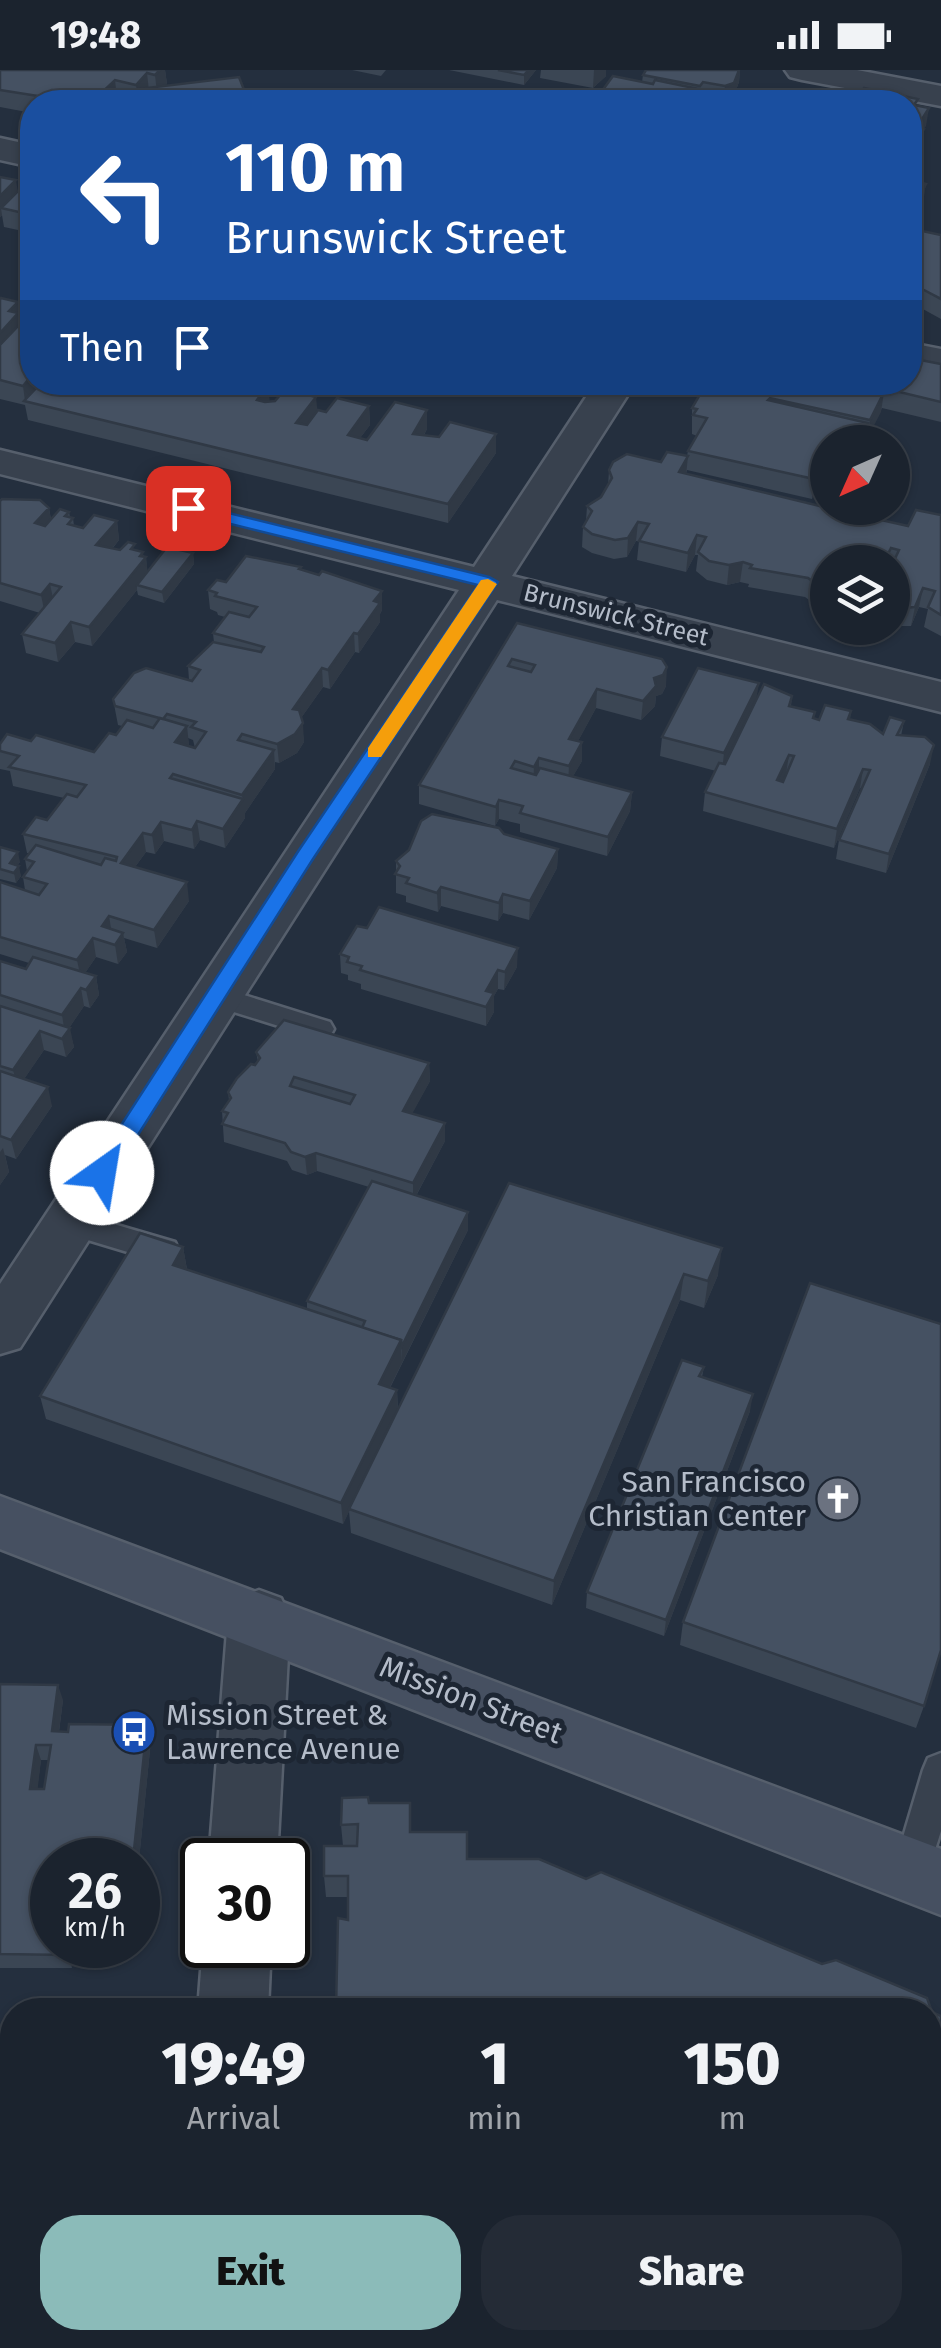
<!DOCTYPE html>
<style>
body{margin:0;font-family:"Fira Sans",sans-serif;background:#242b36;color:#f1f3f6;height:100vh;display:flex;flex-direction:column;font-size:38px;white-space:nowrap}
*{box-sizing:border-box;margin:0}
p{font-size:32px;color:#a0a4aa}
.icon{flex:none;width:55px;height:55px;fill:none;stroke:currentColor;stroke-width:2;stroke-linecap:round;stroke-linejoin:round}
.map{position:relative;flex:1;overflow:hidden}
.details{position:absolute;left:0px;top:1928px;width:942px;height:352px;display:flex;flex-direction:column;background:#1b232e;border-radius:40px 40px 0 0;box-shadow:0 2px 8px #0004,0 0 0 2px #39404a}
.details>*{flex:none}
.top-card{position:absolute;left:20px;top:20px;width:902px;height:305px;border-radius:40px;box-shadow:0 2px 8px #0004,0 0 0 2px #39404a;background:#1a4fa0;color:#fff;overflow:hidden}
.needle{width:65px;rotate:225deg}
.fabs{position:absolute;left:810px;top:355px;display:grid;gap:20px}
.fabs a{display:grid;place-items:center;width:100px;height:100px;border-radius:50%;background:#1b232e;box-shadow:0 2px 8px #0004,0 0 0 2px #39404a;font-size:50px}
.speed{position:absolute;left:30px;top:1768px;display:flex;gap:20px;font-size:50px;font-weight:700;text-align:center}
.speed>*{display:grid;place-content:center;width:130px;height:130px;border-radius:50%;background:#1b232e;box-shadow:0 2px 8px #0004,0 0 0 2px #39404a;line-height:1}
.speed small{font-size:25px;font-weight:400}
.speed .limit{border:5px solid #111;border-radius:15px;background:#fff;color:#111}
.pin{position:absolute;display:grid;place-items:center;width:85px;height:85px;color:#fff;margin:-42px;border-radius:20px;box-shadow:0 5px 15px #0006}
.me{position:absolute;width:110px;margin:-55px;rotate:32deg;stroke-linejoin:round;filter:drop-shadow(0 0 8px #0008)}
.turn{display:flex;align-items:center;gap:35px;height:210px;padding:0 40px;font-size:45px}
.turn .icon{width:130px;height:130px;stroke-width:2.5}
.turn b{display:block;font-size:70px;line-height:85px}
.then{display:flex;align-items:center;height:95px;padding:0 40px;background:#0003;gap:20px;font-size:38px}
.eta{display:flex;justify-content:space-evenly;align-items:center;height:170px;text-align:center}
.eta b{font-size:60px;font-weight:800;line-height:70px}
.button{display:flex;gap:20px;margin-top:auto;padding:20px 40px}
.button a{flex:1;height:115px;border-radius:40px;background:#8bbbb9;color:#111;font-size:40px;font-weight:800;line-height:115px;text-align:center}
.button a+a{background:#242b36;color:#f1f3f6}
.status{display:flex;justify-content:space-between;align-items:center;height:70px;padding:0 50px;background:#1b232e;direction:ltr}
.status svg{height:28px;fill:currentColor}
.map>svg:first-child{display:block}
</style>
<div class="status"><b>19:48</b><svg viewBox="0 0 49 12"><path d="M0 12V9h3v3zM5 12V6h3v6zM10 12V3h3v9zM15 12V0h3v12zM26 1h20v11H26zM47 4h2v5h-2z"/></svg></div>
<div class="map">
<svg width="941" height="2278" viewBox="0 0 941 2278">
<rect width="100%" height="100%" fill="#242f3e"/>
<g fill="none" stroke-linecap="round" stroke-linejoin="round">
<defs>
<g id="lane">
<polygon points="215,916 330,952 334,959 330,966 320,969 205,933 201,926 205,919"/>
<polygon points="69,1141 175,1172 179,1181 175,1190 164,1193 58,1161 54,1153 58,1145"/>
<polygon points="941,1683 941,1761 924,1814 911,1819 898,1814 893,1801 923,1700 928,1688"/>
</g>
<g id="street">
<polygon points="785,0 857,0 941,16 941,36 802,10 790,7"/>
<polygon points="0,68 32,75 32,97 0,90"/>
<polygon points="910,273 941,279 941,303 910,297"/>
<polygon points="596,312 636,312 512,506 941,612 941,642 497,530 20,1278 0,1284 0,1214 459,520 0,404 0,380 474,497"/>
<polygon points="259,1520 281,1528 290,1548 277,1790 209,1790 228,1548 237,1528"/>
<polygon points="203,1875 271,1875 268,1940 198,1940"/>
<polygon points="173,2268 249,2268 248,2278 172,2278"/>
</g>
<polygon id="secondary" points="0,1426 941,1779 941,1845 0,1479"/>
</defs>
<use href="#lane" stroke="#565f6c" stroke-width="5"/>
<use href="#street" stroke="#565f6c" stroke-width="5"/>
<use href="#secondary" stroke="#565f6c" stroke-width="5"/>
<use href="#lane" fill="#38414e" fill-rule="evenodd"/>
<use href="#street" fill="#38414e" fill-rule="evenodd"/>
<use href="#secondary" fill="#465061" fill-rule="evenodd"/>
</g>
<g fill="#3b4654" fill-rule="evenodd">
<polygon points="0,0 165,0 167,14 164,16 263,32 132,32 117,28 113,32 32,32 32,43 0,37"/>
<polygon points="352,0 386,0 381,6"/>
<polygon points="449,0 536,0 524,15"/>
<polygon points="541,0 606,0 606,6 593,18 540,8"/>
<polygon points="646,0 740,0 739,12 732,31 729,32 566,32 601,25 602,21 642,12 643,5"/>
<polygon points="0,107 18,121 32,113 32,163 4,157 2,145 0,147"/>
<polygon points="910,109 923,133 914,149 910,148"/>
<polygon points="910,165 941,165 941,249 921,238 910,243"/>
<polygon points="0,230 18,232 20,254 32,312 220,322 326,342 369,336 370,355 360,368 367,370 427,340 427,359 424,365 496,383 448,453 28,350 25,335 0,329"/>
<polygon points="941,294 941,352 882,338 865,372 828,372 812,429 687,400 686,404 908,456 941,445 941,566 924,557 928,539 919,537 911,556 892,556 892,492 828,492 828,538 819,537 805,527 748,517 749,514 740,512 727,515 707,510 696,501 698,485 695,485 686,502 637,490 639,471 636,471 627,487 614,489 592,483 582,477 583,457 586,451 587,436 601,427 608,416 609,400 687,386 688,381 697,366 692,364 692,338 709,318 710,312 910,312"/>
<polygon points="286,312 303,312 298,319 287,316"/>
<polygon points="466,312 539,312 539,316 527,327"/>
<polygon points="0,431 49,438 51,449 69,442 70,447 73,448 74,456 83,458 117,451 119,470 112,479 120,480 136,480 146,487 147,501 193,483 194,494 164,533 138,525 137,520 92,576 75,572 58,592 26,583 22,564 40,543 0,531"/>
<path d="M301 500 382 521V540L380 544V552L359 583 355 582 330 619 323 617 301 648 304 672 297 683 279 693 275 692V699L245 743V748L225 778 200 770 194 779 164 771 155 784 146 782 135 797 189 831 157 878 124 868 127 882 118 894 96 887 85 903 96 906 99 925 90 938 84 936 69 958 74 977 66 987 44 980 24 1009 52 1036 16 1089 5 1085 9 1102 0 1115V891L26 899 29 893 0 884V812L25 820 23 807 27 801 25 789 29 783H27L23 764 47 750 64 728 13 716 10 701 0 699V674L31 671 94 682 116 665 122 656 118 655 113 629 189 610 188 596 214 573 213 563 225 547 218 545 217 542 210 539 208 520 226 512ZM188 668 193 670 195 678 189 676Z"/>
<polygon points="517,553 666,616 662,624 656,626 655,636 641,650 596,638 578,671 582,672 582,691 573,706 632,722 630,741 607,786 520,762 520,754 499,749 495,756 419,734 419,715"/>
<polygon points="792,626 791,636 819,650 851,641 850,649 883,664 904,651 901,666 930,694 886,803 836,789 839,770 862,719 860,718 834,778 703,741 705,722 716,701 660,686 662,667 757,629"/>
<polygon points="504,764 558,779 557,798 529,850 503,843 498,851 441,836 438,842 406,832 406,826 396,823 396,791"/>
<polygon points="0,777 20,792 17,795 21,806 16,813 0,809"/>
<polygon points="340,884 517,897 504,920 498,919 494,926 494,942 486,956 361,919 361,914 348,910 348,905 341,903"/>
<polygon points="256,982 429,993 430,1011 412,1043 445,1053 445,1071 416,1126 468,1142 468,1160 390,1318 397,1320 398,1339 509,1113 718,1205 704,1238 680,1230 552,1535 351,1463 349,1441 343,1454 46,1349 40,1326 183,1177 187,1199 307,1239 307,1231 369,1117 317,1101 307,1105 292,1100 287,1091 224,1072 222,1041 229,1030 228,1022 258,992"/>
<polygon points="704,1297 702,1307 750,1341 664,1566 586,1538 587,1522"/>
<polygon points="683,1552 924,1636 916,1658 680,1575"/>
<path d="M0 1614 63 1630 59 1662H68L147 1655 151 1670 138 1800V1790H52V1875H74L72 1898H0ZM41 1690H48L44 1719H37Z"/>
<polygon points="369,1733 411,1762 467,1789 586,1809 822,1894 927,1928 348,1850 348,1827 326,1827 324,1806 343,1776 341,1755"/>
</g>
<g fill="#303945">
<polygon points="160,0 165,0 167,14 157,23 155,5"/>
<polygon points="529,0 536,0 524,15 524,5"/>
<polygon points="594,0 606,0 606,6 593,18"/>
<polygon points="739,0 740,0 739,12 732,31 724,32 725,16"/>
<polygon points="147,3 149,21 138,32 136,15"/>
<polygon points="115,10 117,28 113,32 96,32 95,29"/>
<polygon points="52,20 54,32 45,32 44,27"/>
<polygon points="929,38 926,56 914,76 917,57"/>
<polygon points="924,59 922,77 910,96 910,83"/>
<polygon points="16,110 19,129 1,138 2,145 0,147 0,126"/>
<polygon points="926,114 923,133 914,149 917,130"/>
<polygon points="924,220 921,238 910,243 910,225"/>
<polygon points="18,232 22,262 0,285 0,263 9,241"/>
<polygon points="32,305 32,312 47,312 25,331 23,316"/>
<polygon points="210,312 228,312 208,337 206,318"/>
<polygon points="527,312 539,312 539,316 527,327"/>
<polygon points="268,315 270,334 257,330"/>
<polygon points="884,322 881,342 867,369 870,350"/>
<polygon points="316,327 318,346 297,372 296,353"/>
<polygon points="369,336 370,355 348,384 348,365"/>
<polygon points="427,340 427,359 414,383 413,364"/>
<polygon points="868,353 865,372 858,372"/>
<polygon points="496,364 496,383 448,453 448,434"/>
<polygon points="828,383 828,397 812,429 814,409"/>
<polygon points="688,386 686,406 679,402"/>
<polygon points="49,438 52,457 35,453"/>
<polygon points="117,451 119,470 99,494 96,475"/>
<polygon points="638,452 636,471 627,487 628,468"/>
<polygon points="697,465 695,485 686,502 688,483"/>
<polygon points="143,482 144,489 146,487 148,506 137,515 137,520 92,576 89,557"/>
<polygon points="193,483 194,494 164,533 162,522"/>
<polygon points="743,492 740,512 727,515 729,495"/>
<polygon points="50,514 54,533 45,544 41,525"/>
<polygon points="923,518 919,537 911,556 915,537"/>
<polygon points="382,521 382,540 380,544 380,552 359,583 358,564 374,531"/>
<polygon points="71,552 75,572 58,592 55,573"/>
<polygon points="354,563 355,582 330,619 328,600"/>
<polygon points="667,597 666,616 662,624 656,626 655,636 641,650 643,631 654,608"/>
<polygon points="322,598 323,617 294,658 293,639"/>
<polygon points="759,613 756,632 722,702 724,683"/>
<polygon points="597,619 596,638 569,688 569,669"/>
<polygon points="303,653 304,672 297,683 279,693 277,674"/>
<polygon points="187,656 189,675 178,691 175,672"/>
<polygon points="582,672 582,691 568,715 569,696"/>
<polygon points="934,675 930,694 886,803 889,784"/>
<polygon points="274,680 275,699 245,743 245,748 225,778 223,759 243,730 242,725"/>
<polygon points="789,685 786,704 774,729 777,710"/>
<polygon points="539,688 539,707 533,716 534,697"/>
<polygon points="863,699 860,718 834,778 837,759"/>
<polygon points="632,722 630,741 607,786 608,767"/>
<polygon points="499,730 499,749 495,756 496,737"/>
<polygon points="197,751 200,770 194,779 192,760"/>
<polygon points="161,752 164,771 155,784 152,765"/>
<polygon points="143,763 146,782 124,812 121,793"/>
<polygon points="558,779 557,798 529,850 530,831"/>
<polygon points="18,782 20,792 12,803 10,793"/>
<polygon points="19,796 21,806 16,813 14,803"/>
<polygon points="187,812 189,831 157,878 154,860"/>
<polygon points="441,817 441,836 438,842 437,823"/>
<polygon points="503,824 503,843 498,851 499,833"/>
<polygon points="109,846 112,864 102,856"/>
<polygon points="123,863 127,882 118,894 115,875"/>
<polygon points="93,868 96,887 81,909 77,890"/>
<polygon points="518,878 517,897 504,920 505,902"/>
<polygon points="498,900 498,919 494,926 494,942 486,956 486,921"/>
<polygon points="96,906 99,925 90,938 86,920"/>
<polygon points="81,918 84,936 65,964 62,945"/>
<polygon points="70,958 74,977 66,987 62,969"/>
<polygon points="40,961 44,980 18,1018 13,1000"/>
<polygon points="429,993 430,1011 404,1059 403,1041"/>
<polygon points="48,1017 52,1036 16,1089 11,1070"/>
<polygon points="445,1053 445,1071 413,1131 413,1113"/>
<polygon points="3,1078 9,1102 0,1115 0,1082"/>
<polygon points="316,1083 317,1101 307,1105 305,1087"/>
<polygon points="468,1142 468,1160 402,1293 402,1276"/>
<polygon points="183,1177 187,1200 173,1195"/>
<polygon points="722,1178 718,1205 704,1238 708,1211"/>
<polygon points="684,1204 680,1230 552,1535 554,1511"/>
<polygon points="401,1270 402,1293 380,1337 379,1314"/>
<polygon points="397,1320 398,1343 343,1454 341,1433"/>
<polygon points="753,1324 750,1341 664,1566 666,1550"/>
<polygon points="58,1615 63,1630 57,1676 52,1661"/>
<polygon points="147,1655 151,1670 138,1800 138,1790 133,1790"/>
<polygon points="36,1675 41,1690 36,1733 30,1719"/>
<polygon points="68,1875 74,1875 72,1898 67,1885"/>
<polygon points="90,2268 95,2275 95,2278 89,2278"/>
</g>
<g fill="#455162" stroke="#303945" stroke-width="2.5" fill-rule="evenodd">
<polygon points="0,0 160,0 155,5 147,3 136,15 115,10 95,29 52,20 44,27 0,20"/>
<polygon points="498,0 529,0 524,5"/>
<polygon points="646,0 739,0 734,13 725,16 703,12 700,16 643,5"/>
<polygon points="613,6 653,14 655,10 723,24 717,32 659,32 602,21"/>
<polygon points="239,7 248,30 262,28 263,32 134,32 130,20"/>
<polygon points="864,18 918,29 914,35 929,38 917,57 924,59 910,83 910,32 837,32 840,28 856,31"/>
<polygon points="575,20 639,32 566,32"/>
<polygon points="0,107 16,110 0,126"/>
<polygon points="910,109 926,114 917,130 910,129"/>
<polygon points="27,112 32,113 32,145 1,138"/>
<polygon points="913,159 941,165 941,229 924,220 910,225 910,165"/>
<polygon points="1,228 18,232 9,241 18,243 0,263 0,230"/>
<polygon points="22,252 32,255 32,305 23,316 0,310 0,275"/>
<polygon points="910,288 941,294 941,332 858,312 910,312"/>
<polygon points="42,312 210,312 206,318 224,323 232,312 259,312 268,315 257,330 265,332 275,331 285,319 316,327 296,353 307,355 318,340 326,342 337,328 369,336 348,365 367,370 395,332 427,340 413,364 439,367 450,352 496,364 448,434 24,331"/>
<polygon points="715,312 839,312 884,322 870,350 770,328 768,330 868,353 858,372 828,372 828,383 814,409 688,381 707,348 693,345 697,339 692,338 703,319 712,318"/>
<polygon points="667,382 688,386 679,402 828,438 908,456 916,440 941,445 941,545 928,537 935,521 923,518 915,537 901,538 892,536 892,495 899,480 891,478 884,492 828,492 828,518 822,518 808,508 750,498 752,495 743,492 729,495 709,491 698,482 706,467 697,465 688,483 639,471 649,454 638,452 628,468 615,470 592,464 583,457 592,441 587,436 601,427 612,408 609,400 613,392 627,384 661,392"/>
<polygon points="2,429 40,430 49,438 35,453 45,456 60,439 69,442 65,446 73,448 68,454 83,458 94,445 117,451 96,475 120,480 128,472 135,474 131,479 143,482 140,486 146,487 89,557 71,552 55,573 22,564 61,517 50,514 41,525 0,513 0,431"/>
<polygon points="167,477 193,483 162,522 137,515"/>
<polygon points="246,486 301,497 299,499 319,505 322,501 382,521 374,531 380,533 358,564 354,563 328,600 322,598 293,639 299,640 303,653 295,664 277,674 242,664 238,670 274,680 242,725 173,704 170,708 243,729 223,759 197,751 192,760 161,752 152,765 143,763 121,793 187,812 154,860 109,846 102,856 123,863 115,875 93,868 77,890 0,867 0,812 39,825 47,814 23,807 34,792 25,789 36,775 101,795 105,788 116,791 117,787 23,764 36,747 47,750 67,724 77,727 86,715 9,697 19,686 0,681 0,674 7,664 31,671 36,665 94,682 109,663 116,665 127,650 153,658 160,648 187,656 175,672 195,678 206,662 191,657 196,652 167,644 163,649 115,636 113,629 134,603 146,598 192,611 200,600 188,596 213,572 261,582 264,577 213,563 229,542 249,547 257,537 215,526 217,523 208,520 217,510 226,512"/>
<path d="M517 553 662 589 667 597 663 605 654 608 656 616 643 631 597 619 569 669 582 672 569 696 539 688 534 697 515 691 511 698 536 705 540 698 632 722 608 767 520 743 523 736 499 730 496 737 419 715ZM512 589 535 595 531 602 508 596Z"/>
<polygon points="698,598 759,613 724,683 662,667"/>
<path d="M764 614 792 626 789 636 815 642 813 648 819 650 825 635 851 641 848 649 870 654 883 664 890 647 904 651 897 665 925 667 934 675 889 784 839 770 870 700 863 699 837 759 705 722 719 693 725 694ZM789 685 794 686 783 712 777 710Z"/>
<polygon points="432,744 499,758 504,764 558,779 530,831 503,824 499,833 441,817 437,823 406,813 409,808 395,804 400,796 396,791 409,780 421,751"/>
<polygon points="0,777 18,782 10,793 19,796 14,803 0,799"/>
<polygon points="379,837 518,878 505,902 498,900 486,921 494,923 486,937 360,900 362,896 347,892 349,887 340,884 357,856 367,858"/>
<polygon points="33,887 96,906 86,920 81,918 62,945 0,925 0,891 26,899"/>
<polygon points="0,936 70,958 62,969 40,961 13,1000 0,996"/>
<path d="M284 950 429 993 403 1041 445 1053 413 1113 316 1083 305 1087 291 1082 285 1073 222 1054 228 1043 222 1041 231 1028 228 1022 237 1008 251 994 255 995 260 988 256 982ZM294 1007 355 1025 350 1034 290 1016Z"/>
<polygon points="0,1001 48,1017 11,1070 0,1066"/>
<polygon points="372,1111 468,1142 402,1276 401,1270 362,1258 365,1251 307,1231"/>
<polygon points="509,1113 722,1178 708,1211 684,1204 554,1511 349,1439"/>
<polygon points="140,1163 183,1177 173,1195 401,1270 379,1314 397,1320 341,1433 40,1326"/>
<polygon points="810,1213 941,1254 941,1580 924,1636 683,1552"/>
<polygon points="682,1290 704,1297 699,1306 753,1324 666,1550 587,1522"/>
<path d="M0 1614 58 1615 52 1661 68 1662 69 1654 147 1655 133 1790H52V1875H68L67 1885 0 1884ZM36 1675H51L44 1719H30Z"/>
<polygon points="368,1727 369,1733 410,1733 410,1762 467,1762 467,1789 539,1789 586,1809 601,1802 822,1894 836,1890 927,1928 932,1942 941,1946 941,2278 326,2278 326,2268 930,2268 930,1940 336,1940 338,1848 348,1850 348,1806 324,1806 324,1776 357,1776 358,1754 341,1755 342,1728"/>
<polygon points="0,2017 12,2017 12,2268 90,2268 89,2278 0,2278"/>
</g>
<polygon fill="#1a73e8" stroke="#114b97" stroke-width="2.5" points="188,433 489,507 498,512 313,789 110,1109 94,1109 91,1103 94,1097 299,780 478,515 182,442 179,438"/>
<polygon fill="#f59e0b" points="488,509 497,514 381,687 368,687 368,678 481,510"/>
<defs>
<symbol id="church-disc" viewBox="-11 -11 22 22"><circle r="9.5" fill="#6b7280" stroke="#1d2633"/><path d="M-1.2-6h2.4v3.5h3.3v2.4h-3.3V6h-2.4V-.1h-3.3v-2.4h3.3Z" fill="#fff"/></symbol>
<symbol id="bus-disc" viewBox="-11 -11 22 22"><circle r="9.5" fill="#1a4fb4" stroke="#1d2633"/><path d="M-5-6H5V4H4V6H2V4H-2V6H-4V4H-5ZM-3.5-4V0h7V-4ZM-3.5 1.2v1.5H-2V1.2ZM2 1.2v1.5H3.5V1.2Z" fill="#fff"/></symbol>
</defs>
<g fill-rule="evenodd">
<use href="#church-disc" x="813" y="1404" width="50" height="50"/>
<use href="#bus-disc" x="109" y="1637" width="50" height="50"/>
</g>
<g text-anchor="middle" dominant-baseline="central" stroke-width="10" stroke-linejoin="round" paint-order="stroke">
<g font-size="25" fill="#b4bcc9" stroke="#1d2633">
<text transform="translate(616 545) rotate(14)">Brunswick Street</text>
</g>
<g font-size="30" fill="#b4bcc9" stroke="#1d2633" text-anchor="end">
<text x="806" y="1412">San Francisco<tspan x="806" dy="34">Christian Center</tspan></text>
<text x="166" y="1645" text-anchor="start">Mission Street &amp;<tspan x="166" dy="34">Lawrence Avenue</tspan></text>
</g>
<g font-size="30" fill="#b4bcc9" stroke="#1d2633">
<text transform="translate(471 1630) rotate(21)">Mission Street</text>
</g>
</g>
</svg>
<div class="fabs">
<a><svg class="needle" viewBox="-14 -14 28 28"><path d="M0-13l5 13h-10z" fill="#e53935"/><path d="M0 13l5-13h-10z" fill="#a0a4aa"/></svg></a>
<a><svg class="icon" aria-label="layers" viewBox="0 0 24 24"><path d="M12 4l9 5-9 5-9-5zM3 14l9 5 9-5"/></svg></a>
</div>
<div class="speed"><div>26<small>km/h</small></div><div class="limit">30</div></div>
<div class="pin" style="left:188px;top:438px;background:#d93025"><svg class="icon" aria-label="arrive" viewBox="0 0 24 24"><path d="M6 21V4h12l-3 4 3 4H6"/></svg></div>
<svg class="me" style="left:102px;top:1103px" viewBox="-20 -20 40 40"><circle r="19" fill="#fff"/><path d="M0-13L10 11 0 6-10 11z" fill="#1a73e8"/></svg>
<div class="top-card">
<div class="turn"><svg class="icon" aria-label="left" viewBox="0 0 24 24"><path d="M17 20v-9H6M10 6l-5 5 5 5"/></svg><div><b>110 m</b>Brunswick Street</div></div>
<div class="then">Then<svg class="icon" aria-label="arrive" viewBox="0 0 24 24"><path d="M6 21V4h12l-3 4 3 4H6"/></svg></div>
</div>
<section class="details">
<div class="eta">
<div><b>19:49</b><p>Arrival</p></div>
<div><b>1</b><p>min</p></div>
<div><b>150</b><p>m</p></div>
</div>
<div class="button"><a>Exit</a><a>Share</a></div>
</section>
</div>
